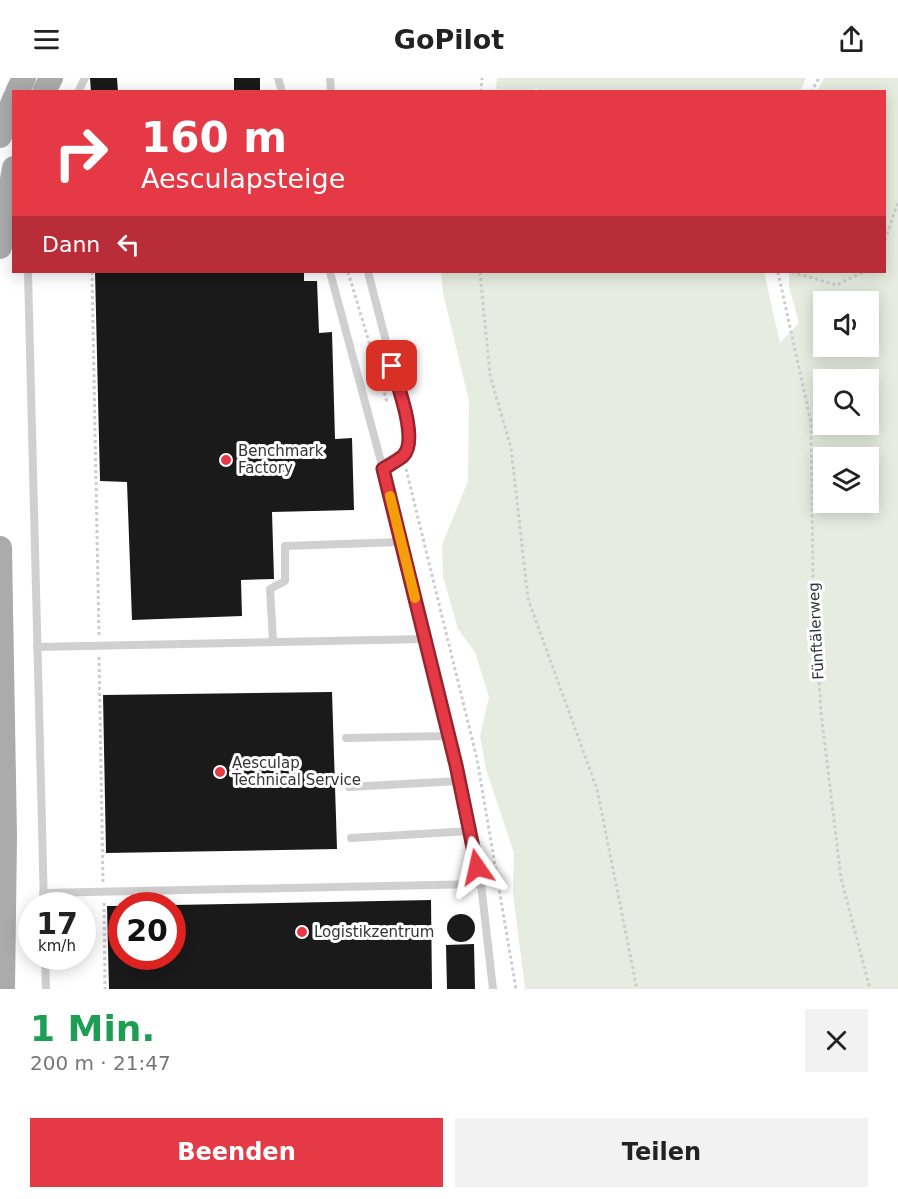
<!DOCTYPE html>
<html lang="de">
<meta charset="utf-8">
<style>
body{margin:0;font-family:"DejaVu Sans",sans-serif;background:#f2f2f2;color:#222;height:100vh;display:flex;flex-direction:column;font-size:22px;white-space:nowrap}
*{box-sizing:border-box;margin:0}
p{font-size:20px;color:#767676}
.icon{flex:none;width:33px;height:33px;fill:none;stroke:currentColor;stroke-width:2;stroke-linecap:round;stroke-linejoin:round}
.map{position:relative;height:911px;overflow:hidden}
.drawer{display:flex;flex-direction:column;background:#fff;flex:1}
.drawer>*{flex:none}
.hud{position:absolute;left:12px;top:12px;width:874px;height:183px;border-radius:0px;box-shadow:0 3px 15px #0003;background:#e63946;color:#fff;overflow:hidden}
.fabs{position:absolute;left:813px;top:213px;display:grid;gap:12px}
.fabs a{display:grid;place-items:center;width:66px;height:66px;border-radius:0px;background:#fff;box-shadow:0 3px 15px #0003;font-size:30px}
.speed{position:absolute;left:18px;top:814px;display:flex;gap:12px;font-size:30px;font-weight:700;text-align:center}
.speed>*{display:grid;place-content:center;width:78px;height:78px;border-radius:50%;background:#fff;box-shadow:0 3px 15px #0003;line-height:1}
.speed small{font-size:15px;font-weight:400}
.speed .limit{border:9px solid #d22;background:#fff;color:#111}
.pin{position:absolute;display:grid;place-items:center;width:51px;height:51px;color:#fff;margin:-26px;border-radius:12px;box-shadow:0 3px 9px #0006}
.me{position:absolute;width:66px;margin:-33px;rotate:349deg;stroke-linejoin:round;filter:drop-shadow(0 0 4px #0008)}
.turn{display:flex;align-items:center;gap:21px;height:126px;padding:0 30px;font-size:27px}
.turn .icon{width:78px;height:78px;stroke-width:2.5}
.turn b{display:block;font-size:42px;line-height:51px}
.then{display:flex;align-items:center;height:57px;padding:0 30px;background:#0003;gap:12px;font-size:22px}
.round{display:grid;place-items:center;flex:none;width:63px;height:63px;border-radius:0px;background:#f2f2f2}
.head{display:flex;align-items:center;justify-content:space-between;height:102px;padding:0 30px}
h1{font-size:36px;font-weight:800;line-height:45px;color:#1e9e55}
.action{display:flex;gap:12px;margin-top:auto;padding:12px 30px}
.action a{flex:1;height:69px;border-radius:0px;background:#e63946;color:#fff;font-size:24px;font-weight:800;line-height:69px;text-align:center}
.action a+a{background:#f2f2f2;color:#222}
header{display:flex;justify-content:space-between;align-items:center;height:78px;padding:0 30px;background:#fff;font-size:27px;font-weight:800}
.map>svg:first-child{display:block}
</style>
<header><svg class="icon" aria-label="menu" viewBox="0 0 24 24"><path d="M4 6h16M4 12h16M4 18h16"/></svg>GoPilot<svg class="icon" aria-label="share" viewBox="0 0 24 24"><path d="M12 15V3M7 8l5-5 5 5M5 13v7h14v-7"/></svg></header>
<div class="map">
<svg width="898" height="911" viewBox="0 0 898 911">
<rect width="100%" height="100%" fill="#fff"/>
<g fill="#e6ecdf" fill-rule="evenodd">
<path d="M497 0H806L800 14H537V10C525 16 508 15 496 11Z"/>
<path d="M824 0H898V911H525L513 815 514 775 486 691 480 658 489 619 475 574 458 551 443 498 442 467 468 403 469 323 443 215 441 194H764L780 265 799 245 789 208V194H885V14L817 13ZM824 224H868V268H824ZM824 302H868V346H824ZM824 380H868V424H824Z"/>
</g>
<g fill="#1a1a1a">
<polygon points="90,0 117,0 118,14 91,14"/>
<rect x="234" y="0" width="26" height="14"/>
<polygon points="95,194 304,194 304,203 317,203 319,255 332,254 335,361 352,360 354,432 272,434 274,501 241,502 242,538 132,542 127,404 100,403"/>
<polygon points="332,614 337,771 106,775 103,617"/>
<polygon points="431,822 432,911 109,911 107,828 122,828 122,879 172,879 172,827"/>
<circle cx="461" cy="850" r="14"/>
<polygon points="474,866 475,911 447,911 446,867"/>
</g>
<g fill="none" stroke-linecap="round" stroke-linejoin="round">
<g stroke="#cdcdcd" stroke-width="3" stroke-dasharray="3 3" stroke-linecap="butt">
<polyline points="481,14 482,0"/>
<polyline points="811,14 819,0"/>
<polyline points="885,162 898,124"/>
<polyline points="92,194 99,558"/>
<polyline points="348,194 387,324"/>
<polyline points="480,194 490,297 511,370 528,521 597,711 637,911"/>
<polyline points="778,194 811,345 813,498 821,634 841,800 870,911"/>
<polyline points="792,194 836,207 863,194"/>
<polyline points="406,391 477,681 516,911"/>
<polyline points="99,579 103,804"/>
<polyline points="104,825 105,911"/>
</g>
<g stroke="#d0d0d0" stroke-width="8">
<polyline points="278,0 282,14"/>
<polyline points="330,0 331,14"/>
<polyline points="78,14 85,0"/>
<polyline points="28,194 44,828"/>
<polyline points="330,194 383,391 456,687 481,806 493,911"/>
<path d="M368 194 410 356C409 376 399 381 383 391"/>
<polyline points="273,563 270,511 285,503 285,468 401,464"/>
<polyline points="37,569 424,561"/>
<polyline points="346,660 448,658"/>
<polyline points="349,709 459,703"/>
<polyline points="351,760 471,753"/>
<polyline points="43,815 481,806"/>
<polyline points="45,879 46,911"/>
</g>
<g stroke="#ababab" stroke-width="24">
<polyline points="17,14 24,0"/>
<polyline points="44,14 51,0"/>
<polyline points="0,58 14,21"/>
<polyline points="0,169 14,90"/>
<polyline points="0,470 5,759 3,911"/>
</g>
</g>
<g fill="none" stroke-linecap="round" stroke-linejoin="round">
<defs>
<path id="route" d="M392 288C398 309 419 363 403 378 397 383 389 387 383 391L456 687 477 789"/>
</defs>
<use href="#route" stroke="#96252e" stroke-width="15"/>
<use href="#route" stroke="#e63946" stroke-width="10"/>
<polyline stroke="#f59e0b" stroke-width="10" points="390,418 415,520"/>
</g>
<g fill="#e63946" stroke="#fff" stroke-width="2">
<circle cx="226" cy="382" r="6"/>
<circle cx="220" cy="694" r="6"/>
<circle cx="302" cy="854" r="6"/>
</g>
<g text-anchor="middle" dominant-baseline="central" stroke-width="6" stroke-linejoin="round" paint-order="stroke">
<g font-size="15" fill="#333" stroke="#fff" text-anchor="start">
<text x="238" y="373">Benchmark<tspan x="238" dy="17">Factory</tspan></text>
<text x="232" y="685">Aesculap<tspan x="232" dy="17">Technical Service</tspan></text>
<text x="314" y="854">Logistikzentrum</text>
</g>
<g font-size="15" fill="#333" stroke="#fff">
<text transform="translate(816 553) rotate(-93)">Fünftälerweg</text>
</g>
</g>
</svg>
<div class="fabs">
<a><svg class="icon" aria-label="sound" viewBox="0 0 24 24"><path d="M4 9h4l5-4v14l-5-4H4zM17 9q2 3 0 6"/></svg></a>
<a><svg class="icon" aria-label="search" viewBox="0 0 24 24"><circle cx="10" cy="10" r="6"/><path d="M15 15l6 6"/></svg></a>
<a><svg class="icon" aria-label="layers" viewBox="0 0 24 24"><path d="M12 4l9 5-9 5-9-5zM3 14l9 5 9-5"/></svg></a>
</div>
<div class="speed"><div>17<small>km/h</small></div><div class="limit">20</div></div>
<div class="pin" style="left:392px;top:288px;background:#d93025"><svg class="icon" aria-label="arrive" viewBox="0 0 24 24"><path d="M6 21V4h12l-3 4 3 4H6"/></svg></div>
<svg class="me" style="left:477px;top:789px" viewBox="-20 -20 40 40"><path d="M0-17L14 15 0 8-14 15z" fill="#e63946" stroke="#fff" stroke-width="4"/></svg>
<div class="hud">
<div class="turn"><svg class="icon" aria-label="right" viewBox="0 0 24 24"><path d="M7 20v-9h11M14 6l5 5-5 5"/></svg><div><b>160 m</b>Aesculapsteige</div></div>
<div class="then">Dann<svg class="icon" aria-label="left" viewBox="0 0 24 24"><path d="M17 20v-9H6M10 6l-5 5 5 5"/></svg></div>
</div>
</div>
<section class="drawer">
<div class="head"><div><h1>1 Min.</h1><p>200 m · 21:47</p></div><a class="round"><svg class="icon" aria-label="close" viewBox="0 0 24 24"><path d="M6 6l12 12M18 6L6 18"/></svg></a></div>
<div class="action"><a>Beenden</a><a>Teilen</a></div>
</section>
